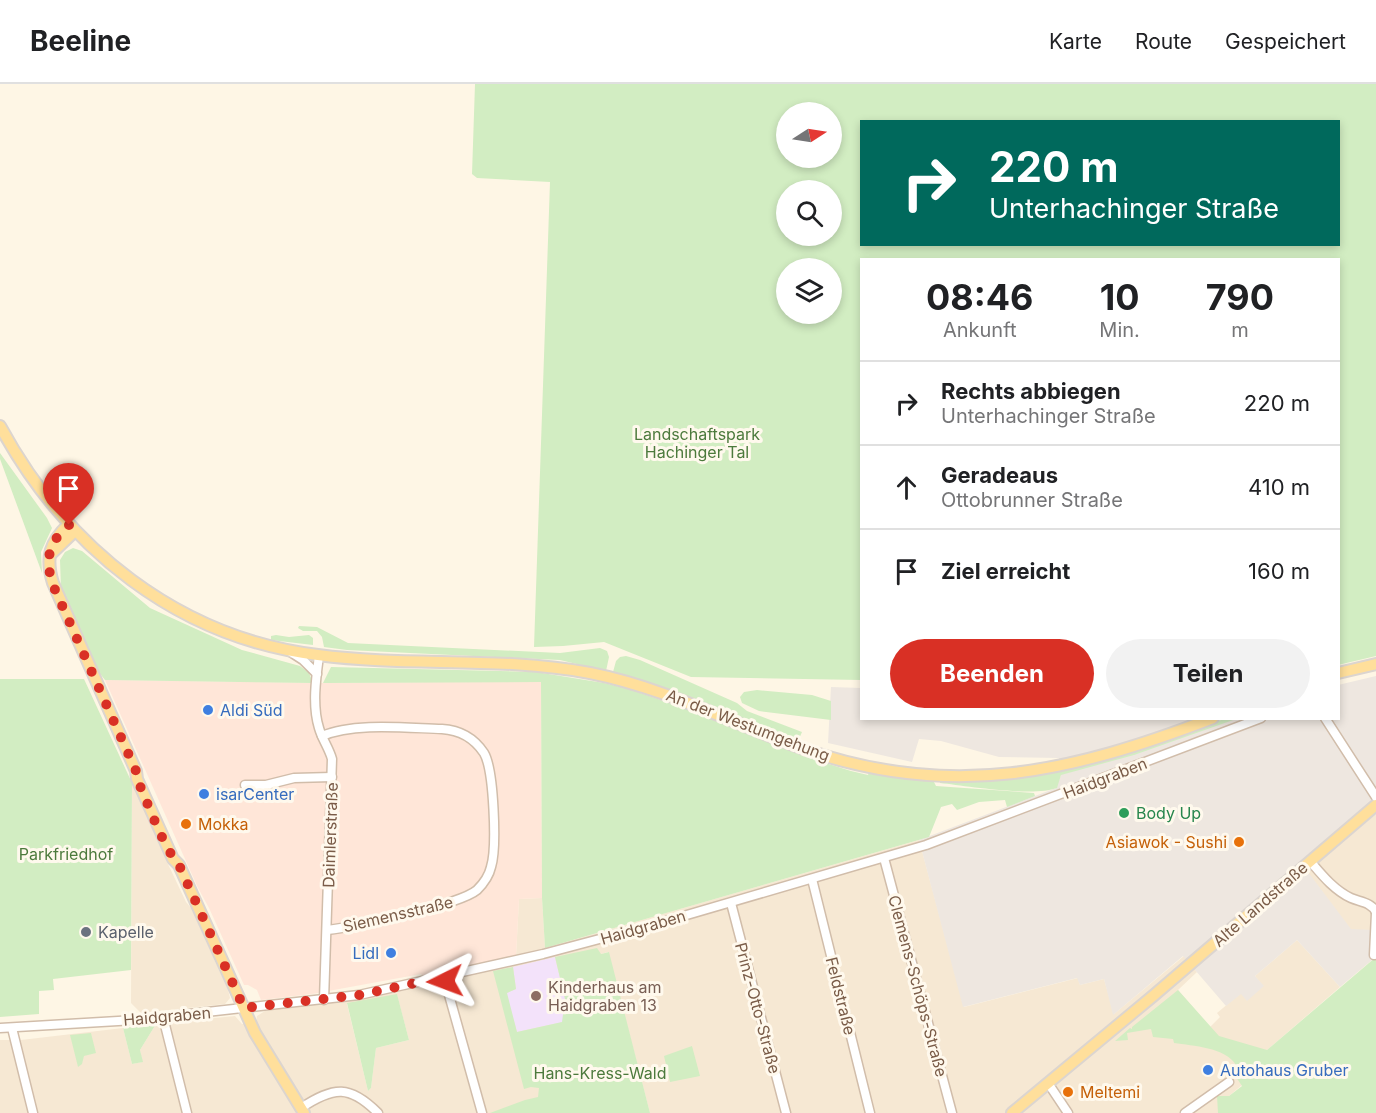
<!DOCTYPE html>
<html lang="de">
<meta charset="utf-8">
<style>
body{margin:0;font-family:Inter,sans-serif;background:#f2f2f2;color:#202124;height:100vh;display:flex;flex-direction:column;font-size:22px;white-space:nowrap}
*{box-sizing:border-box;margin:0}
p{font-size:20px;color:#757577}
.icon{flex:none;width:33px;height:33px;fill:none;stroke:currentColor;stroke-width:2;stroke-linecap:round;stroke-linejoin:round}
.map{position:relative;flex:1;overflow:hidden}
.sheet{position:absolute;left:860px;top:174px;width:480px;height:462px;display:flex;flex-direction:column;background:#fff;border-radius:0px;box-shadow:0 3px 9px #0003}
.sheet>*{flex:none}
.guide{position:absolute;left:860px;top:36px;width:480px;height:126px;border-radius:0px;box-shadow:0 3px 9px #0003;background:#00695c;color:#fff;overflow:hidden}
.needle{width:39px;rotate:78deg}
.buttons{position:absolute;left:776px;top:18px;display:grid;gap:12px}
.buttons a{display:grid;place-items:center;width:66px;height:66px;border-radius:50%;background:#fff;box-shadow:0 3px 9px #0003;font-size:30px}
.pin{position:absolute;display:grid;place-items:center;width:51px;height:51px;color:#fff;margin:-62px -26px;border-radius:50% 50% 50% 0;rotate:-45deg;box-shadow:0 0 6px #0007}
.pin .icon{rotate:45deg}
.me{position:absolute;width:66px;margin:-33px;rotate:267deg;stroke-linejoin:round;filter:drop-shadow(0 0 4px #0008)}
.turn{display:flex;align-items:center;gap:21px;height:126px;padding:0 30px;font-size:27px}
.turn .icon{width:78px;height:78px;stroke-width:2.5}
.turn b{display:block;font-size:42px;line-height:51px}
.eta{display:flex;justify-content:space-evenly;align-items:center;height:102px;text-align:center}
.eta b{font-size:36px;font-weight:700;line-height:42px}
.cta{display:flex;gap:12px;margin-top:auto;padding:12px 30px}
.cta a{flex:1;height:69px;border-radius:36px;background:#d93025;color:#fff;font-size:24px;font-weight:700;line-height:69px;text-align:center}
.cta a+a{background:#f2f2f2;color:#202124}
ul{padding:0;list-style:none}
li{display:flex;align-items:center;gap:18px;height:84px;padding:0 30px;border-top:2px solid #e0e0e0}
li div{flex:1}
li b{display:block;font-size:22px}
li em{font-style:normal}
header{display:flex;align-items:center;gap:36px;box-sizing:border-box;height:84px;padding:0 30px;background:#fff;border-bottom:2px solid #e0e0e0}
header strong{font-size:28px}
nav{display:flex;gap:33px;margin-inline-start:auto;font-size:21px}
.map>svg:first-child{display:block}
</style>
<header>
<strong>Beeline</strong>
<nav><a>Karte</a><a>Route</a><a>Gespeichert</a></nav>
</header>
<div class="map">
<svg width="1376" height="1029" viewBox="0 0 1376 1029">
<rect width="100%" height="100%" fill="#fef6e5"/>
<g fill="#f6e8d3" fill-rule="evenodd">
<polygon points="132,699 167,778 186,818 191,824 228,906 230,914 225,920 141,929 131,919"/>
<polygon points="1376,730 1376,873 1372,876 1373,846 1351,846 1307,788"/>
<path d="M919 756 964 923 1078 894 1080 901 1104 895 1114 930 1184 872 1197 888 1178 906 1210 943 1220 933 1217 929 1241 909 1263 902 1255 892 1297 856 1340 903 1267 966 1236 981 1235 988 1242 1001 1229 1012 1218 1013V1029H650L608 868 601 870 564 934 539 1029H0V956H21L123 944 132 980 142 978 140 966 156 940 235 932 242 940 256 938 257 932 265 927 401 907 546 873 545 864 516 873 519 815 542 814 545 864ZM397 911 409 956 376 964 371 1004 368 1007 347 920Z"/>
</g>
<polygon fill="#ffe6d8" points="105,596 323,599 541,597 542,814 519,815 516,873 425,894 421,890 312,910 261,916 257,906 248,901 244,901 209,824 198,804"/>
<polygon fill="#eee7e0" points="1376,592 1376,730 1308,788 1351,845 1373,846 1372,876 1340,903 1297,856 1255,892 1264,902 1247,917 1241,910 1226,922 1183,872 1113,931 1104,895 1080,901 1077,894 963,923 919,756 1056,704 1061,691 1059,674 999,673 941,657 919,655 912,678 828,659 831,603 861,604 861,634 1338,634 1338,601"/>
<polygon fill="#f3e2fa" points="555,873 565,915 563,938 517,948 506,909 516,905 513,883"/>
<g fill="#d2edc2" fill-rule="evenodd">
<path d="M475 0H1376V572L1338 581V176H861V596L691 593 604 558 563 562 534 563 550 98 477 94 472 90ZM786 28H831V74H786ZM861 38H1338V160H861ZM786 106H831V152H786ZM786 184H831V230H786Z"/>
<polygon points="0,369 47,434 52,444 41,468 42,489 0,375"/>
<polygon points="73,464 82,467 150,524 242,566 300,582 309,589 313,599 105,596 93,581 61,506 60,476 65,468"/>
<polygon points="299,542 317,543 348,559 560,569 600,564 607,567 609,573 606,587 560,576 347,566 324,563 322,553 317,547 303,547 298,544"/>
<polygon points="276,551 289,553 309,551 313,554 313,561 271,556 271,552"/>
<polygon points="626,572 640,576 737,619 747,627 802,648 798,657 660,602 613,588 616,577 620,573"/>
<polygon points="331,583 536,588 604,599 629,605 698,629 803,672 851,687 868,691 869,688 927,696 934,698 936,702 1034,709 1035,712 1007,723 1005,716 979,718 957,726 952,720 941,723 929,753 545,864 542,814 541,598 323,599"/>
<polygon points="0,595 84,595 132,699 131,886 53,895 54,906 39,907 39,930 0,933"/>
<polygon points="757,606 812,611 831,617 831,636 759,627 742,619 740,613 744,608"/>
<path d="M1224 635H1236L1134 671 1061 691 1057 704C1033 713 967 702 940 699V697C1038 700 1133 669 1224 635Z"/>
<polygon points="597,864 601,870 609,868 650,1029 490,1029 525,1016 538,1013 539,1004 531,1003 524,1005 493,887 513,883 516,905 507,909 517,948 562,938 565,915 555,873"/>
<path d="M1376 873V1029H1218L1217 1012H1229L1242 1002 1234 990 1236 981C1225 963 1193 962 1174 959L1173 955 1153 953 1151 945 1127 949 1128 956 1115 957 1130 944 1132 945V943L1178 906 1219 952 1267 966Z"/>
<polygon points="397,910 409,956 376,964 371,1004 368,1007 347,919"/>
<polygon points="156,940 140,966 143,978 132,980 123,944"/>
<polygon points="91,949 96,969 84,972 82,980 78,983 70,951"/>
<polygon points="692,962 700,992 670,998 664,972"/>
</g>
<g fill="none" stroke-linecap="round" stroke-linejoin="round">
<defs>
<g id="minor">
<polyline points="289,567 303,576 317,590"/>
<path d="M319 572C316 594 312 622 319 644 322 655 329 664 332 675L324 916"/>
<polyline points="1325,634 1376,713"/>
<path d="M322 652C354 638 407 644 442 645 459 646 474 654 484 669 494 686 497 764 491 783 489 792 484 799 477 806 459 821 354 843 327 846"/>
<polyline points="245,701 266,701 294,694 332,693"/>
<polyline points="884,774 952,1029"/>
<path d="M1310 777C1322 791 1334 806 1351 814 1360 818 1371 818 1376 828"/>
<polyline points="812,795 870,1029"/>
<polyline points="731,819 786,1029"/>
<polyline points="1374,871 1376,829"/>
<polyline points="444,893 482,1029"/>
<polyline points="163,933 187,1029"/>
<polyline points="0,944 135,936 359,911 543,870 656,840 926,761 1261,634"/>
<polyline points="12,944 33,1029"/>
<polyline points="1048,999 1068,1029"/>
<path d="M301 1024C334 1002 350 1001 378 1029"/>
<polyline points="1185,1029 1229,998"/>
</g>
<g id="major">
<path d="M0 342C66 464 178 554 318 571 408 583 500 572 590 589 666 604 733 640 804 665 952 717 1072 688 1213 634"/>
<path d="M69 440C50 458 45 473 53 499L136 687 137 695 173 775 179 781 255 949 304 1029"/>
<polyline points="52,469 75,447"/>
<polyline points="1338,589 1376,580"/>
<polyline points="1012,1029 1153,912 1376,721"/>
</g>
</defs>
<use href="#minor" stroke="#d1bdaa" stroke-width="11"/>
<use href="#major" stroke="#dcd5cf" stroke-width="14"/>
<use href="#minor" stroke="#fff" stroke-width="8"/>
<use href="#major" stroke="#ffdf9b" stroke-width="10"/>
</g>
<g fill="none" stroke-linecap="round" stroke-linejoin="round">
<path stroke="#d93025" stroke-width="10" stroke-dasharray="0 18" d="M69 441C49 458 45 473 52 499L136 687 137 695C147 717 164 765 179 781L244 924 359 911 444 893 445 897"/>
</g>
<g fill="#3f7fe0" stroke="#fff9ed" stroke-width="2">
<circle cx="208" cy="626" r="6"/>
<circle cx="204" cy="710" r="6"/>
<circle cx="391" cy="869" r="6"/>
<circle cx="1208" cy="986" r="6"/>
</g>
<circle fill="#2e9e5b" stroke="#fff9ed" stroke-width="2" cx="1124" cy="729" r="6"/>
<g fill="#e8710a" stroke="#fff9ed" stroke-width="2">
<circle cx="186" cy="740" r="6"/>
<circle cx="1239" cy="758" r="6"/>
<circle cx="1068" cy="1008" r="6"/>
</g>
<circle fill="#6b7280" stroke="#fff9ed" stroke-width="2" cx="86" cy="848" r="6"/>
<circle fill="#8d6e63" stroke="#fff9ed" stroke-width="2" cx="536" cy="912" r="6"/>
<g text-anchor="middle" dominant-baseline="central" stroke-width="6" stroke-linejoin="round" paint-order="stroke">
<g font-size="16" fill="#4c7a3c" stroke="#fff9ed">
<text x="697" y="350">Landschaftspark<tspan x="697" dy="18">Hachinger Tal</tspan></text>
<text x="66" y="770">Parkfriedhof</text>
<text x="600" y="989">Hans-Kress-Wald</text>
</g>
<g font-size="16" fill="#366cbe" stroke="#fff9ed" text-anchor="start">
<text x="220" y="626">Aldi Süd</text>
<text x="216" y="710">isarCenter</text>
<text x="379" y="869" text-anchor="end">Lidl</text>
<text x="1220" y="986">Autohaus Gruber</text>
</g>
<g font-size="16" fill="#7a5c48" stroke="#fff9ed">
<text transform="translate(748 641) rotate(21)">An der Westumgehung</text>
<text transform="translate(1105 694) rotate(-21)">Haidgraben</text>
<text transform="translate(330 751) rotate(-88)">Daimlerstraße</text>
<text transform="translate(1260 820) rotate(-41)">Alte Landstraße</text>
<text transform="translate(398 830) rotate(-13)">Siemensstraße</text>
<text transform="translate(643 843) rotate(-16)">Haidgraben</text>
<text transform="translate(918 902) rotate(75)">Clemens-Schöps-Straße</text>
<text transform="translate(841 912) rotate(76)">Feldstraße</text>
<text transform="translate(758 924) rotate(75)">Prinz-Otto-Straße</text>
<text transform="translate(167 932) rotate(-5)">Haidgraben</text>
</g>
<g font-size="16" fill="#27864d" stroke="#fff9ed" text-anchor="start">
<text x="1136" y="729">Body Up</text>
</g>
<g font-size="16" fill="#c56008" stroke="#fff9ed" text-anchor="start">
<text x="198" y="740">Mokka</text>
<text x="1227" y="758" text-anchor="end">Asiawok - Sushi</text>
<text x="1080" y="1008">Meltemi</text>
</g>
<g font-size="16" fill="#5b616d" stroke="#fff9ed" text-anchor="start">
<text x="98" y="848">Kapelle</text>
</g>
<g font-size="16" fill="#785e54" stroke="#fff9ed" text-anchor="start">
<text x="548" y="903">Kinderhaus am<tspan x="548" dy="18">Haidgraben 13</tspan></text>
</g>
</g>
</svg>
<div class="buttons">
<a><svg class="needle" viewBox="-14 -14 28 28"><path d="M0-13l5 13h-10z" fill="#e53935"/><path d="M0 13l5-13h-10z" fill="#757577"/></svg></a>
<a><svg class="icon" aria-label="search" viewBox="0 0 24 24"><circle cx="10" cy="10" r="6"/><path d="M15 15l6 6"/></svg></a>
<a><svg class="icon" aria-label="layers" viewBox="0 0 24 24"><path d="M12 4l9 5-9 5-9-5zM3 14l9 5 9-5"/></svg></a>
</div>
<div class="pin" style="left:69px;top:441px;background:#d93025"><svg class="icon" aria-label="arrive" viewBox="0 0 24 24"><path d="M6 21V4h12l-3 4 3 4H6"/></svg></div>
<svg class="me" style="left:445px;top:897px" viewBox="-20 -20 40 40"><path d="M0-17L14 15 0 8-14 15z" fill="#d93025" stroke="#fff" stroke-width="4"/></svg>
<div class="guide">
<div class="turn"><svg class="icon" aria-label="right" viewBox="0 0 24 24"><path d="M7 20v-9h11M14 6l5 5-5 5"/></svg><div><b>220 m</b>Unterhachinger Straße</div></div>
</div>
<section class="sheet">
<div class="eta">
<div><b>08:46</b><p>Ankunft</p></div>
<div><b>10</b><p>Min.</p></div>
<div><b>790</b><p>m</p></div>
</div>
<ul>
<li><svg class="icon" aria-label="right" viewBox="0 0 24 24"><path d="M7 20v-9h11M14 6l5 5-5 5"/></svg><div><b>Rechts abbiegen</b><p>Unterhachinger Straße</p></div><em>220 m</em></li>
<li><svg class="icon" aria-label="ahead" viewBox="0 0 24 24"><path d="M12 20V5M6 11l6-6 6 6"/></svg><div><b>Geradeaus</b><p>Ottobrunner Straße</p></div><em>410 m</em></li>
<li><svg class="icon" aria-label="arrive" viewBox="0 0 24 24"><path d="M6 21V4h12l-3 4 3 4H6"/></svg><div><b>Ziel erreicht</b></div><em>160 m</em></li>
</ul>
<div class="cta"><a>Beenden</a><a>Teilen</a></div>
</section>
</div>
